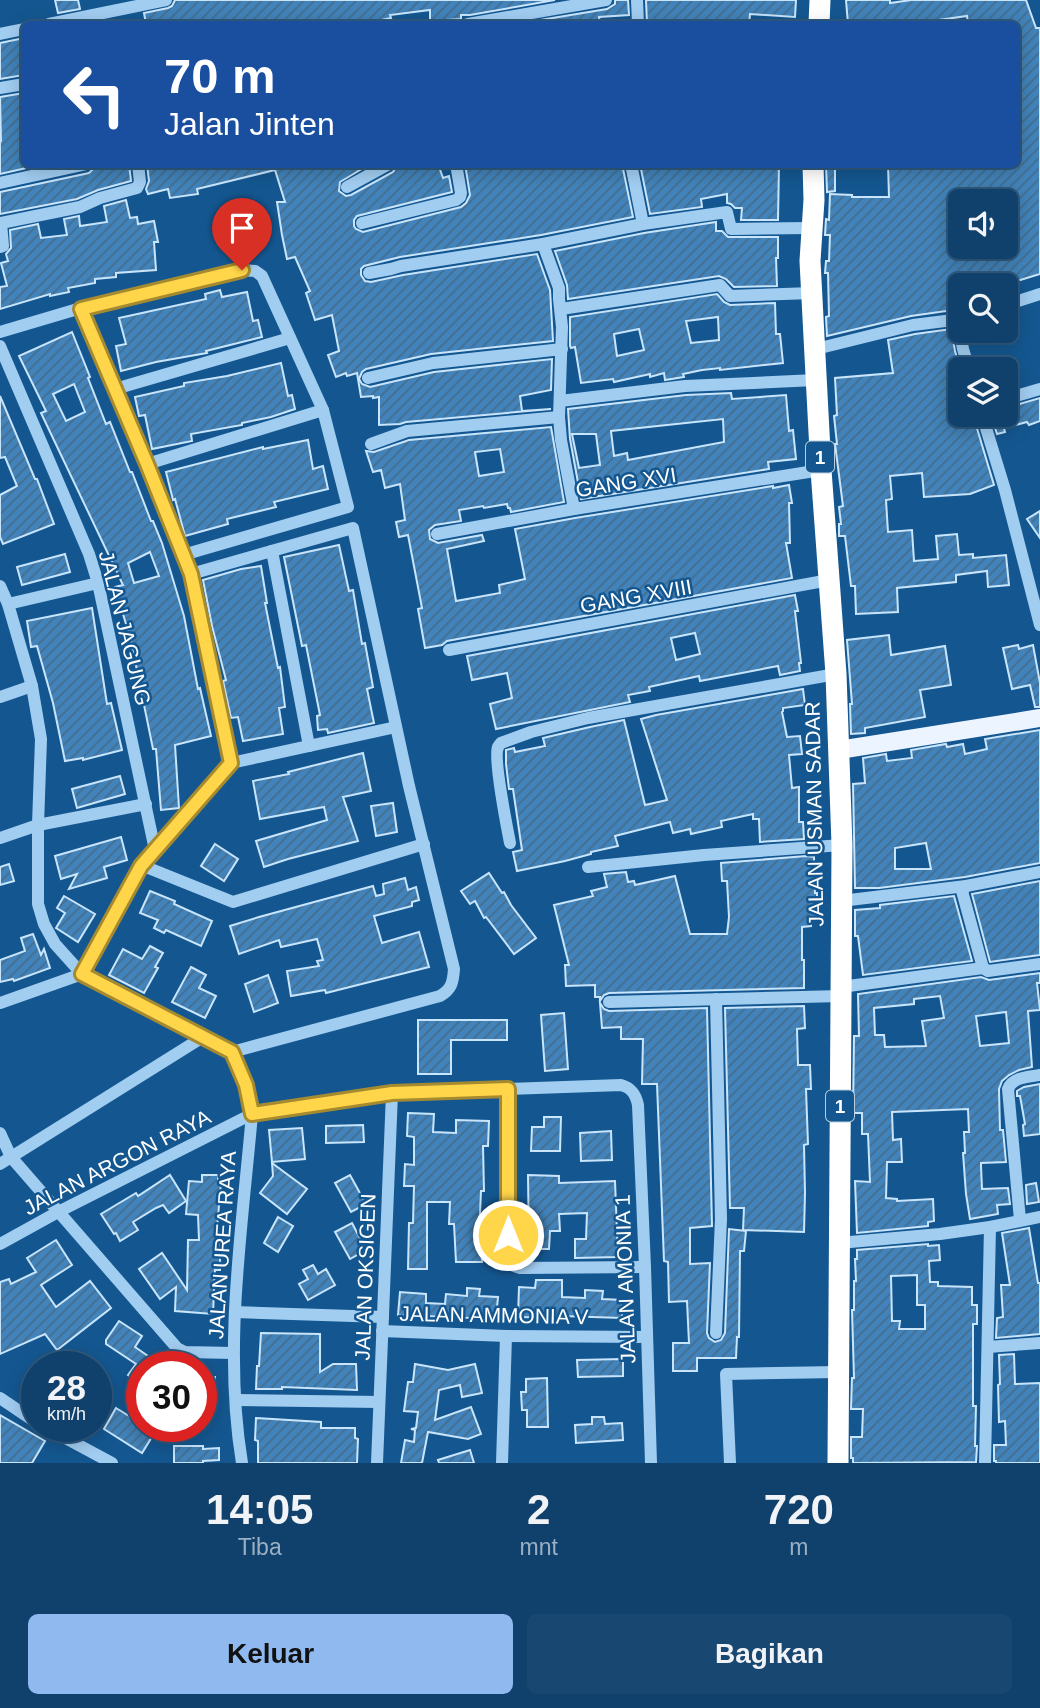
<!DOCTYPE html>
<html lang="id">
<style>
body{margin:0;font-family:Helvetica,sans-serif;background:#184872;color:#f1f3f6;height:100vh;display:flex;flex-direction:column;font-size:26px;white-space:nowrap}
*{box-sizing:border-box;margin:0}
p{font-size:23px;color:#9bafc2}
.icon{flex:none;width:38px;height:38px;fill:none;stroke:currentColor;stroke-width:2;stroke-linecap:round;stroke-linejoin:round}
.map{position:relative;height:1463px;overflow:hidden}
.panel{display:flex;flex-direction:column;background:#0f416c;flex:1}
.panel>*{flex:none}
.hud{position:absolute;left:21px;top:21px;width:999px;height:147px;border-radius:10px;box-shadow:0 4px 18px #0003,0 0 0 2px #2f5a7f;background:#1a4fa0;color:#fff;overflow:hidden}
.buttons{position:absolute;left:948px;top:189px;display:grid;gap:14px}
.buttons a{display:grid;place-items:center;width:70px;height:70px;border-radius:10px;background:#0f416c;box-shadow:0 4px 18px #0003,0 0 0 2px #2f5a7f;font-size:35px}
.speed{position:absolute;left:21px;top:1351px;display:flex;gap:14px;font-size:35px;font-weight:700;text-align:center}
.speed>*{display:grid;place-content:center;width:91px;height:91px;border-radius:50%;background:#0f416c;box-shadow:0 4px 18px #0003,0 0 0 2px #2f5a7f;line-height:1}
.speed small{font-size:18px;font-weight:400}
.speed .limit{border:10px solid #d22;background:#fff;color:#111}
.pin{position:absolute;display:grid;place-items:center;width:60px;height:60px;color:#fff;margin:-72px -30px;border-radius:50% 50% 50% 0;rotate:-45deg;box-shadow:0 0 7px #0007}
.pin .icon{rotate:45deg}
.me{position:absolute;width:77px;margin:-38px;rotate:0deg;stroke-linejoin:round;filter:drop-shadow(0 0 5px #0008)}
.turn{display:flex;align-items:center;gap:24px;height:147px;padding:0 28px;font-size:32px}
.turn .icon{width:91px;height:91px;stroke-width:2.5}
.turn b{display:block;font-size:49px;line-height:60px}
.eta{display:flex;justify-content:space-evenly;align-items:center;height:119px;text-align:center}
.eta b{font-size:42px;font-weight:600;line-height:49px}
.button{display:flex;gap:14px;margin-top:auto;padding:14px 28px}
.button a{flex:1;height:80px;border-radius:10px;background:#90b9f0;color:#111;font-size:28px;font-weight:600;line-height:80px;text-align:center}
.button a+a{background:#184872;color:#f1f3f6}
.map>svg:first-child{display:block}
</style>
<div class="map">
<svg width="1040" height="1463" viewBox="0 0 1040 1463">
<defs>
<pattern id="building-hatch" width="6" height="6" patternUnits="userSpaceOnUse" patternTransform="scale(1.75)"><rect width="6" height="6" fill="#4183ba"/><path d="M-1 1l2-2M0 6l6-6M5 7l2-2" fill="none" stroke="#456d8e"/></pattern>
</defs>
<rect width="100%" height="100%" fill="#145790"/>
<g fill="url(#building-hatch)" stroke="#c8e5fc" stroke-width="2" fill-rule="evenodd">
<polygon points="55,0 78,0 80,9 58,13"/>
<polygon points="175,0 555,0 470,15 461,15 461,19 446,20 430,21 430,10 390,15 391,18 372,22 372,20 335,24 146,24 144,13 168,8 172,6"/>
<polygon points="615,0 628,0 629,15 599,17 600,24 516,24 607,9 615,4"/>
<polygon points="646,0 796,0 795,17 750,14 749,24 647,24"/>
<path d="M846 0H890V3L911 0H1026L1036 28H1040V274L1017 281 1018 288 1006 291V285H961V309L911 316 827 336 826 317 829 316 828 273H825L826 261H829L830 235H825L826 219 829 220 830 194 852 195V197H889L888 164H1017V24H968L967 16 911 24H848ZM961 201H1006V247H999L981 251 980 247H961Z"/>
<polygon points="24,38 24,75 0,79 0,43"/>
<polygon points="24,93 24,164 44,164 0,174 0,142 1,141 0,97"/>
<polygon points="103,164 129,164 131,181 98,190 77,199 0,214 0,192 89,173 95,167"/>
<polygon points="147,164 370,164 340,182 339,191 346,196 351,195 393,172 398,164 438,164 443,178 449,176 452,192 357,216 354,220 354,226 356,229 363,232 461,207 466,203 470,195 465,164 622,164 633,217 541,235 400,257 364,266 361,269 361,275 365,281 371,282 403,275 537,254 550,290 553,341 431,354 366,369 362,372 359,379 362,384 370,387 434,372 552,359 551,390 520,396 522,411 551,409 406,422 400,424 379,425 379,397 373,398 373,396 361,397 357,373 347,376 346,373 336,377 328,355 339,351 332,315 315,320 306,293 310,291 295,257 287,259 282,235 277,202 285,202 275,170 197,189 198,194 170,198 168,189 148,194 146,189 149,181"/>
<polygon points="640,164 779,164 778,220 741,220 742,208 735,208 731,204 727,203 727,194 701,199 702,207 650,214"/>
<polygon points="826,164 835,164 835,191 827,192"/>
<polygon points="126,200 130,218 137,217 138,224 154,221 158,242 154,242 156,270 116,273 116,277 95,279 95,283 68,288 69,292 50,296 50,294 0,309 0,287 7,286 1,263 8,261 6,254 11,248 10,230 38,224 41,238 67,235 64,219 79,216 80,226 107,222 104,206"/>
<polygon points="716,222 716,231 722,231 728,237 778,237 778,258 776,258 777,286 734,287 726,279 719,276 568,299 567,285 555,251 644,233"/>
<polygon points="220,290 222,297 247,292 253,321 258,320 262,337 206,351 207,353 156,362 121,371 116,346 126,344 119,318 206,299 205,294"/>
<path d="M717 294 724 302 730 305 775 303 776 334H780L783 363 720 370V368L702 370 683 374 684 377 665 380 664 373 650 377V374L614 382 613 379 581 383 575 347 571 348 570 346V317ZM718 317 719 340 691 343 686 321ZM639 329 644 350 617 356 614 334Z"/>
<polygon points="951,329 955,351 961,372 961,415 973,415 994,485 970,494 924,497 922,473 890,476 892,499 886,500 888,532 912,530 914,561 938,559 936,536 957,534 959,555 973,554 973,558 1006,555 1009,585 988,587 987,571 956,575 956,582 897,588 898,612 856,614 855,586 851,586 845,536 839,536 839,524 841,524 839,507 843,506 835,444 837,444 834,416 837,415 835,378 893,373 888,340 915,334"/>
<path d="M72 332 90 377 88 378 106 424 110 422 130 472H132L151 521H153L162 543 184 616 198 689 200 688 211 736 175 745 179 808 161 810 156 749H153L131 641 115 587 123 585 41 413 46 411 19 356ZM74 384 85 412 66 421 53 394ZM150 552 159 576 134 583 128 563Z"/>
<polygon points="281,363 288,396 292,395 295,409 271,417 242,423 242,425 191,434 192,441 152,449 145,415 139,416 135,397 184,386 184,383 227,376"/>
<path d="M731 393 732 399 786 395 789 431 793 430 796 459 768 462 769 469 581 499 570 439 568 409 686 395ZM723 419 724 442 628 460 627 453 614 456 611 431ZM572 434H596L600 465 579 468Z"/>
<polygon points="0,396 35,479 37,479 54,524 3,544 0,537 0,495 17,486 5,457 0,458"/>
<polygon points="1040,398 1040,421 1029,425 1027,422 1004,428 1005,432 997,434 991,415 1006,415 1006,408"/>
<path d="M551 427 564 502 511 512 510 508H508L507 504 484 508 483 506 459 510 461 521 435 525 429 530 430 539 438 543 482 535 484 541 447 549 456 601 500 593 499 585 525 579 515 529 575 518 773 486V488L789 485 792 503H789L790 543H786L792 578 447 641 442 645 425 648 418 609 422 608 408 535 399 537 396 522 405 520 400 484 385 488 381 470 373 472 366 451 374 452 409 440ZM500 449 504 472 479 476 475 452Z"/>
<polygon points="308,440 313,469 323,466 328,489 274,502 276,507 227,519 228,524 185,536 175,499 173,500 166,472 263,447 263,449"/>
<polygon points="1040,511 1040,538 1027,519"/>
<polygon points="339,545 349,591 353,590 362,644 365,643 373,687 367,689 374,723 328,733 327,729 318,730 317,716 320,715 306,645 302,646 284,557"/>
<polygon points="65,554 70,572 22,585 17,567"/>
<polygon points="261,566 267,603 265,603 278,668 280,667 285,707 279,708 283,734 243,741 238,717 231,718 223,681 226,680 212,626 203,580 241,569"/>
<path d="M795 595 798 611H795L801 663H799L800 671 780 675 778 666 700 681 699 676 649 687 650 691 628 695 630 702 496 729 490 704 512 698 507 673 472 680 467 656ZM695 633 700 654 676 660 671 638Z"/>
<polygon points="92,608 107,704 111,703 122,750 83,760 83,758 65,761 53,703 37,646 31,647 27,621"/>
<polygon points="889,635 891,655 945,646 951,685 920,690 925,717 865,728 865,733 851,734 850,704 852,704 847,640"/>
<polygon points="1018,645 1019,649 1033,645 1040,683 1040,707 1035,707 1030,685 1012,689 1003,648"/>
<polygon points="803,689 805,705 783,708 783,711 782,712 787,737 800,736 802,754 789,755 792,788 799,787 799,822 803,822 804,839 760,842 759,819 753,819 753,814 721,821 722,827 691,834 690,829 673,833 670,822 615,836 618,846 591,852 591,854 565,861 517,871 513,852 522,850 513,789 509,789 506,764 506,750 514,748 515,752 545,746 543,738 590,727 624,720 645,805 667,800 641,719 656,715"/>
<path d="M1040 730V863L965 877 879 888H855L853 784 865 783 863 758 886 754 887 761 912 758 911 750 946 744 947 747 963 744 965 754 987 749 985 739ZM926 843 931 869H895V848Z"/>
<polygon points="363,753 371,791 343,797 358,841 288,859 264,867 256,841 327,820 324,807 260,819 253,781 289,774 288,772"/>
<polygon points="120,776 125,794 77,808 72,789"/>
<polygon points="393,803 397,832 376,836 371,806"/>
<polygon points="121,837 127,860 104,867 107,878 69,889 77,874 61,879 55,856"/>
<polygon points="215,844 238,859 224,881 201,866"/>
<polygon points="806,856 814,857 815,893 817,893 817,916 811,916 811,926 802,927 802,960 804,960 804,988 609,993 604,995 600,1001 600,997 595,997 595,985 566,986 565,965 569,965 554,905 593,896 591,891 607,887 604,874 626,872 628,882 634,881 635,885 675,876 690,934 727,934 729,917 727,881 722,881 721,863"/>
<polygon points="9,864 14,881 0,885 0,867"/>
<polygon points="489,873 502,893 504,892 511,905 536,938 514,954 486,917 484,918 475,901 470,904 461,891"/>
<polygon points="405,878 408,890 416,887 419,900 412,902 412,906 374,916 382,943 419,932 429,967 326,993 325,990 291,996 287,971 319,966 317,961 323,960 317,939 281,947 279,940 239,954 230,926 259,917 373,886 376,896 384,894 383,884"/>
<polygon points="1040,881 1040,955 990,962 972,894"/>
<polygon points="150,891 175,901 174,904 212,921 201,946 166,930 164,933 154,928 158,920 140,913"/>
<polygon points="64,896 95,914 78,942 56,928 65,913 57,908"/>
<polygon points="954,896 972,961 863,975 858,936 855,936 855,910 880,908 880,905"/>
<polygon points="33,934 41,955 44,949 50,968 14,981 13,979 0,982 0,960 25,951 21,938"/>
<polygon points="150,946 163,953 155,967 158,968 144,993 109,975 123,949 142,959"/>
<polygon points="191,967 206,975 199,988 216,996 205,1018 172,1002"/>
<path d="M1040 973V983H1037L1040 1010 1028 1011 1032 1067 1019 1070 1009 1075 1002 1081 999 1089 1000 1130H1003L1006 1162 981 1163V1166L982 1189 1008 1188 1010 1204 997 1205 998 1214 970 1219 966 1194 963 1153H965L964 1132H969L968 1109 892 1112 893 1140 901 1139 902 1162H887L886 1198 897 1199V1201L933 1199 934 1221 928 1222V1226L857 1233 855 1181 870 1182 868 1134H862V1113H853L854 1036H859L858 994 981 977 989 980ZM940 996 944 1018 922 1021 926 1046 885 1047 884 1035H875L874 1008 914 1004V999ZM1006 1012 1009 1043 980 1046 976 1016Z"/>
<polygon points="268,975 278,1003 254,1012 245,984"/>
<polygon points="600,1003 604,1009 609,1011 707,1008 712,1226 690,1228 690,1264 710,1263 707,1333 709,1338 715,1342 721,1340 725,1333 729,1229 746,1231 744,1251 740,1251 739,1337 737,1337 736,1358 697,1358 697,1371 673,1371 673,1343 689,1343 687,1301 669,1302 668,1262 664,1261 657,1084 642,1084 643,1039 621,1039 621,1027 602,1028"/>
<polygon points="804,1006 805,1028 797,1029 798,1065 810,1065 811,1089 806,1089 808,1144 804,1145 805,1193 804,1232 743,1230 744,1208 730,1208 725,1008"/>
<polygon points="564,1013 568,1069 545,1071 541,1015"/>
<polygon points="418,1020 507,1020 507,1040 451,1040 451,1074 418,1074"/>
<polygon points="1040,1084 1040,1134 1024,1136 1023,1125 1025,1124 1020,1096 1017,1096 1017,1091 1024,1087"/>
<polygon points="408,1113 434,1114 433,1132 456,1133 456,1120 489,1121 488,1146 483,1146 484,1191 481,1191 479,1236 481,1236 482,1262 456,1262 454,1224 449,1224 450,1202 427,1202 427,1269 408,1269 409,1223 413,1223 414,1186 404,1186 405,1164 414,1165 414,1137 407,1136"/>
<polygon points="544,1117 561,1117 560,1151 531,1151 532,1127 544,1127"/>
<polygon points="363,1125 364,1142 326,1143 326,1126"/>
<polygon points="302,1128 305,1159 272,1162 269,1130"/>
<polygon points="611,1131 612,1160 581,1161 580,1133"/>
<polygon points="272,1163 307,1189 287,1214 260,1193 273,1176"/>
<polygon points="170,1175 186,1201 169,1213 163,1205 156,1208 133,1222 138,1230 120,1241 116,1233 114,1234 101,1214 136,1193 138,1196"/>
<polygon points="202,1175 218,1175 218,1183 221,1183 217,1228 218,1240 220,1240 220,1270 215,1270 213,1314 175,1311 176,1287 160,1299 139,1269 162,1253 187,1290 188,1240 199,1240 198,1215 186,1214 189,1181 202,1182"/>
<polygon points="350,1175 366,1204 351,1212 335,1183"/>
<polygon points="528,1175 559,1176 559,1183 615,1181 618,1257 575,1258 575,1239 586,1239 587,1213 559,1214 560,1231 550,1231 549,1249 529,1249"/>
<polygon points="1036,1183 1039,1202 1027,1204 1026,1185"/>
<polygon points="278,1217 293,1226 278,1252 264,1243"/>
<polygon points="352,1223 366,1250 350,1259 335,1232"/>
<polygon points="1029,1228 1038,1283 1040,1283 1040,1334 996,1338 997,1318 1003,1317 1001,1285 1010,1285 1002,1233"/>
<polygon points="56,1240 72,1265 41,1285 56,1307 90,1281 111,1308 57,1350 45,1334 0,1354 0,1282 9,1279 11,1284 36,1272 27,1258"/>
<path d="M928 1244V1246L939 1245 940 1260 929 1261 930 1282H938V1286L972 1287V1305H977V1324H973V1406H976L975 1446H977L976 1462 853 1463V1458H851V1437H862L863 1409H851L852 1378H854L852 1310H854V1281H856L855 1259H857V1250ZM917 1275V1305H925V1329H899L900 1321H892L891 1276Z"/>
<polygon points="313,1265 318,1274 326,1269 335,1285 308,1300 299,1284 308,1279 303,1270"/>
<polygon points="536,1280 562,1280 562,1297 585,1298 585,1290 603,1291 602,1299 623,1300 622,1318 562,1316 562,1318 518,1317 519,1287 535,1288"/>
<polygon points="467,1288 480,1289 479,1296 498,1297 496,1319 398,1315 400,1292 426,1294 426,1303 445,1304 446,1294 467,1296"/>
<polygon points="119,1321 142,1336 135,1347 164,1367 142,1367 142,1385 128,1375 136,1364 106,1344 106,1340"/>
<polygon points="261,1333 320,1334 320,1372 333,1364 356,1364 357,1390 282,1387 282,1389 256,1389 257,1366 259,1366"/>
<polygon points="1014,1354 1015,1384 1040,1383 1040,1463 996,1463 996,1461 994,1461 994,1445 1006,1445 1005,1421 999,1422 998,1385 1000,1384 999,1355"/>
<polygon points="623,1359 623,1376 578,1377 577,1360"/>
<polygon points="415,1364 448,1370 475,1364 482,1393 462,1397 460,1385 439,1390 435,1420 471,1407 481,1434 468,1439 428,1432 422,1463 401,1463 405,1440 414,1442 415,1430 411,1429 416,1428 418,1412 404,1411 408,1382 413,1382"/>
<polygon points="201,1377 215,1377 213,1415 201,1414"/>
<polygon points="547,1378 548,1427 527,1427 527,1410 522,1410 521,1392 526,1392 526,1379"/>
<polygon points="116,1408 142,1424 142,1426 145,1426 155,1432 142,1453 104,1429"/>
<polygon points="0,1415 45,1441 32,1463 0,1463"/>
<polygon points="592,1417 604,1417 605,1424 622,1423 623,1440 576,1443 575,1425 592,1424"/>
<polygon points="256,1418 321,1422 321,1428 355,1428 355,1438 358,1439 357,1463 258,1463 258,1441 255,1440"/>
<polygon points="174,1446 203,1446 203,1449 219,1448 219,1460 203,1461 203,1463 174,1463"/>
<polygon points="470,1450 474,1463 439,1463 438,1460"/>
</g>
<g fill="none" stroke-linecap="round" stroke-linejoin="round">
<g stroke="#a1cdf1" stroke-width="12">
<polyline points="637,0 638,24"/>
<polyline points="49,24 166,0"/>
<polyline points="468,24 606,0"/>
<polyline points="0,34 24,29"/>
<polyline points="0,88 24,84"/>
<polyline points="631,164 643,224"/>
<polyline points="0,183 87,164"/>
<polyline points="347,187 389,164"/>
<polyline points="362,223 456,200 460,197 461,193 456,164"/>
<polyline points="543,244 559,288 559,299 562,327 559,417 561,440 574,509"/>
<polyline points="0,247 3,246 1,223 80,207 100,198 137,188 140,182 138,164"/>
<polyline points="369,273 391,269 401,266 543,244 643,224 727,212 731,229 812,228"/>
<polyline points="1006,305 1040,294"/>
<polyline points="81,308 147,464 191,574 231,763"/>
<polyline points="561,309 720,285 730,296 812,293"/>
<polyline points="958,320 963,349 969,369"/>
<polyline points="0,332 81,308 242,270 255,271 262,276 323,410 348,507 183,555"/>
<polyline points="0,346 89,554 98,583 155,850"/>
<polyline points="816,349 913,325 961,319"/>
<polyline points="368,378 433,363 562,349"/>
<polyline points="115,389 290,338"/>
<polyline points="1006,399 1040,389"/>
<polyline points="560,401 685,386 816,380"/>
<polyline points="982,415 1005,490 1040,625"/>
<polyline points="371,444 407,431 559,417"/>
<polyline points="147,464 323,410"/>
<polyline points="437,534 574,509 821,470"/>
<polyline points="272,551 309,746"/>
<path d="M191 574 353 528 409 786 454 969C453 982 452 989 440 996L232 1052"/>
<path d="M0 586 8 604 32 686 41 739 38 825V904L44 924 55 944 82 974 232 1052 246 1085 252 1114C242 1230 223 1348 242 1463"/>
<polyline points="8,604 98,583"/>
<polyline points="449,650 829,580"/>
<polyline points="0,697 32,686"/>
<polyline points="231,763 396,727"/>
<polyline points="0,838 38,825 146,804"/>
<path d="M510 843C507 827 493 758 498 747 499 745 500 744 501 743L531 732 588 718 836 674"/>
<polyline points="141,865 233,902 424,844"/>
<polyline points="588,867 704,855 842,845"/>
<polyline points="966,886 962,891 983,968"/>
<polyline points="841,901 966,886 1040,872"/>
<polyline points="841,987 983,968 988,971 1040,964"/>
<polyline points="609,1002 841,996"/>
<polyline points="0,1003 82,974 141,865 231,763"/>
<polyline points="508,1089 508,1259 514,1266 520,1268 645,1267"/>
<polyline points="0,1133 11,1157 177,1348 185,1352 233,1353"/>
<polyline points="0,1164 203,1037"/>
<path d="M1020 1220 1008 1089C1012 1077 1029 1077 1040 1075"/>
<polyline points="839,1243 940,1234 990,1227 1040,1217"/>
<path d="M0 1244 58 1212 252 1114 392 1093 621 1085C632 1088 636 1095 638 1105L645 1267 651 1463"/>
<polyline points="235,1312 383,1317"/>
<polyline points="382,1331 506,1336 647,1337"/>
<polyline points="716,1333 721,1219 716,999"/>
<polyline points="988,1347 1040,1343"/>
<polyline points="0,1398 37,1423"/>
<polyline points="236,1400 379,1402"/>
<polyline points="43,1426 112,1463"/>
<polyline points="377,1463 392,1093"/>
<polyline points="502,1463 506,1336"/>
<polyline points="730,1463 726,1374 838,1372"/>
<polyline points="985,1463 990,1227"/>
</g>
<polyline stroke="#ebf4ff" stroke-width="18" points="839,750 1040,718"/>
<g stroke="#fff" stroke-width="21">
<polyline points="819,24 820,0"/>
<polyline points="813,164 814,200 810,261 821,470 836,674 842,845 838,1463"/>
</g>
</g>
<g fill="none" stroke-linecap="round" stroke-linejoin="round">
<defs>
<polyline id="route" points="242,270 81,309 147,464 191,574 231,763 141,866 82,974 232,1052 246,1085 252,1114 392,1093 508,1089 508,1235"/>
</defs>
<use href="#route" stroke="#a68a30" stroke-width="18"/>
<use href="#route" stroke="#ffd54a" stroke-width="12"/>
</g>
<g text-anchor="middle" dominant-baseline="central" stroke-width="5" stroke-linejoin="round" paint-order="stroke">
<g fill="#145790" stroke="#b8cdde" stroke-width="2">
<rect x="806" y="441.5" width="28" height="31" rx="5"/>
<rect x="826" y="1090.5" width="28" height="31" rx="5"/>
</g>
<g font-size="19" font-weight="bold" fill="#fff">
<text x="820" y="457">1</text>
<text x="840" y="1106">1</text>
</g>
<g font-size="21" fill="#fff" stroke="#145790">
<text transform="translate(626 482) rotate(-9)">GANG XVI</text>
<text transform="translate(636 596) rotate(-10)">GANG XVIII</text>
<text transform="translate(125 628) rotate(76)">JALAN JAGUNG</text>
<text transform="translate(814 814) rotate(-91)">JALAN USMAN SADAR</text>
<text transform="translate(117 1162) rotate(-27)">JALAN ARGON RAYA</text>
<text transform="translate(222 1245) rotate(-86)">JALAN UREA RAYA</text>
<text transform="translate(365 1277) rotate(-88)">JALAN OKSIGEN</text>
<text transform="translate(625 1279) rotate(-92)">JALAN AMONIA 1</text>
<text transform="translate(494 1315) rotate(1)">JALAN AMMONIA V</text>
</g>
</g>
</svg>
<div class="buttons">
<a><svg class="icon" aria-label="sound" viewBox="0 0 24 24"><path d="M4 9h4l5-4v14l-5-4H4zM17 9q2 3 0 6"/></svg></a>
<a><svg class="icon" aria-label="search" viewBox="0 0 24 24"><circle cx="10" cy="10" r="6"/><path d="M15 15l6 6"/></svg></a>
<a><svg class="icon" aria-label="layers" viewBox="0 0 24 24"><path d="M12 4l9 5-9 5-9-5zM3 14l9 5 9-5"/></svg></a>
</div>
<div class="speed"><div>28<small>km/h</small></div><div class="limit">30</div></div>
<div class="pin" style="left:242px;top:270px;background:#d93025"><svg class="icon" aria-label="arrive" viewBox="0 0 24 24"><path d="M6 21V4h12l-3 4 3 4H6"/></svg></div>
<svg class="me" style="left:508px;top:1235px" viewBox="-20 -20 40 40"><circle r="17" fill="#ffd54a" stroke="#fff" stroke-width="3"/><path d="M0-11L8 9 0 5-8 9z" fill="#fff"/></svg>
<div class="hud">
<div class="turn"><svg class="icon" aria-label="left" viewBox="0 0 24 24"><path d="M17 20v-9H6M10 6l-5 5 5 5"/></svg><div><b>70 m</b>Jalan Jinten</div></div>
</div>
</div>
<section class="panel">
<div class="eta">
<div><b>14:05</b><p>Tiba</p></div>
<div><b>2</b><p>mnt</p></div>
<div><b>720</b><p>m</p></div>
</div>
<div class="button"><a>Keluar</a><a>Bagikan</a></div>
</section>
